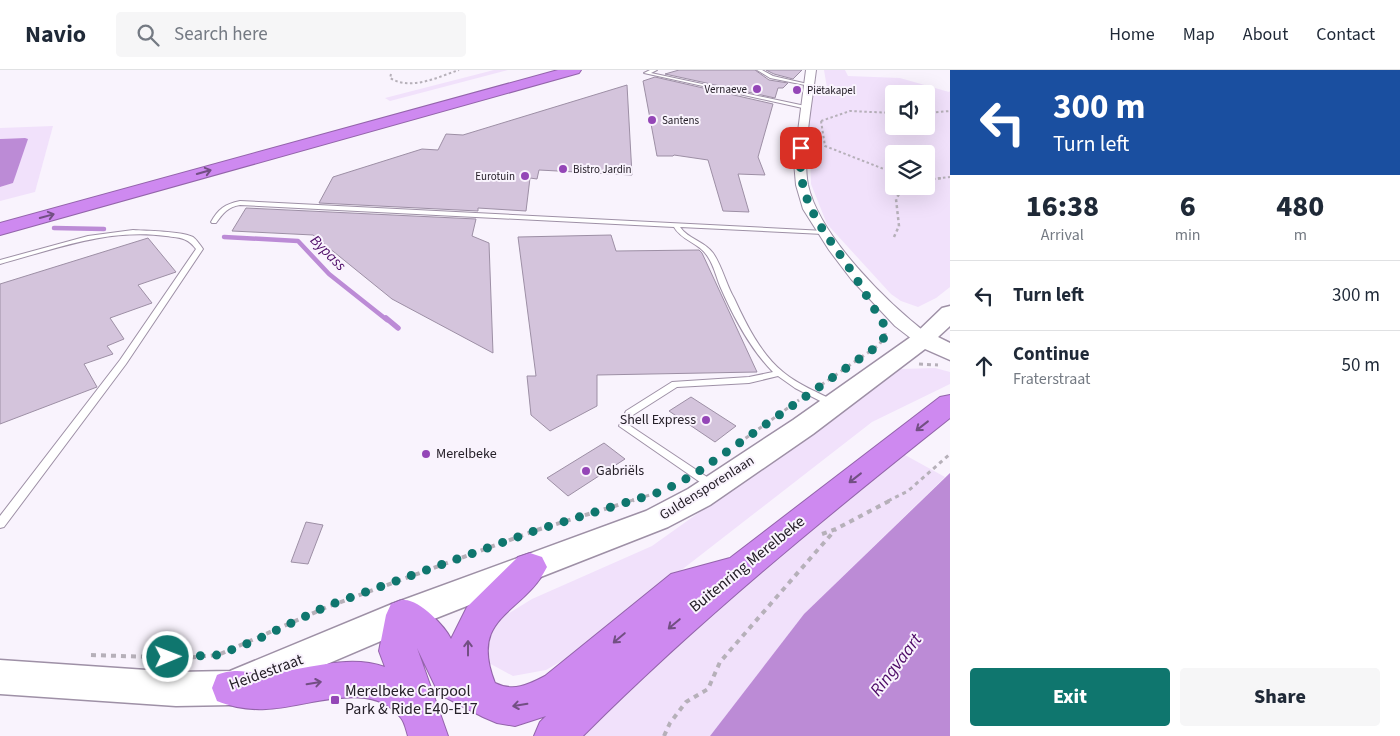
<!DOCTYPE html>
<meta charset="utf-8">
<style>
body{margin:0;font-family:"Source Sans 3",sans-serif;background:#f6f6f7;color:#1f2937;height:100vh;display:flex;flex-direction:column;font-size:19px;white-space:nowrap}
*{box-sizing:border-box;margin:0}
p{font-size:16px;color:#747a83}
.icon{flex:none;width:28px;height:28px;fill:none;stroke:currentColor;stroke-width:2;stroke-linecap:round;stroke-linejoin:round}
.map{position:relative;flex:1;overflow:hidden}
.details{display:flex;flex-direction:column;background:#fff;width:450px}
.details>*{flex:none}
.top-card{background:#1a4fa0;color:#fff;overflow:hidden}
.tools{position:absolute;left:885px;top:15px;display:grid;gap:10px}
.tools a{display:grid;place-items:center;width:50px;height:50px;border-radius:5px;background:#fff;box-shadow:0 5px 20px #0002;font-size:25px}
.pin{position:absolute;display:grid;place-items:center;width:42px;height:42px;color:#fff;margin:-21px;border-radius:10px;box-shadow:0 2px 8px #0006}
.me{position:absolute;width:55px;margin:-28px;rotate:89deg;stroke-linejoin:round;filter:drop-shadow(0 0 4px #0008)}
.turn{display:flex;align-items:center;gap:18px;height:105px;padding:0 20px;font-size:22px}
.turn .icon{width:65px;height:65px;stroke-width:2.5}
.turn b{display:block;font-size:35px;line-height:42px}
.eta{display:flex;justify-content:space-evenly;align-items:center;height:85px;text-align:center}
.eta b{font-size:30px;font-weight:800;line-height:35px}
.action{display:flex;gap:10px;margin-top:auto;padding:10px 20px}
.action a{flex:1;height:58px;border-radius:5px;background:#0f766e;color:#fff;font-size:20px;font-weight:800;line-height:58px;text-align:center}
.action a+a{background:#f6f6f7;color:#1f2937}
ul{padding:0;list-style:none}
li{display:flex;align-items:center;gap:15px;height:70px;padding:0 20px;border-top:1px solid #e0e1e3}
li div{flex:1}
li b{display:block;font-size:19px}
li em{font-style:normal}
header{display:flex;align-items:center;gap:30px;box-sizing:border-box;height:70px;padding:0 25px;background:#fff;border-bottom:1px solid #e0e1e3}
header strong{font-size:24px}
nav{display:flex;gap:28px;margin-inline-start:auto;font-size:18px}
.search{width:350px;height:45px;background:#f6f6f7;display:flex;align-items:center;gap:12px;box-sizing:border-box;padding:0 18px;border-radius:5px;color:#747a83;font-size:19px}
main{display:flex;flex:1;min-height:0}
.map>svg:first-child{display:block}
</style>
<header>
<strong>Navio</strong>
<div class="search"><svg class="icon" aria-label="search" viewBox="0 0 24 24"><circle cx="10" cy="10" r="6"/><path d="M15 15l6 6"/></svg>Search here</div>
<nav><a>Home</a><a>Map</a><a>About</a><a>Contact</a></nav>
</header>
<main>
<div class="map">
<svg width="950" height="666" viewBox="0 0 950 666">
<rect width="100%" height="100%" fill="#f9f3fd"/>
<g fill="#f1e1fb" fill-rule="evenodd">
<polygon points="494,0 508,0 390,31 385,28"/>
<path d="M824 0H845L848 6 900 8 949 22 950 21V217L936 228 918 237 901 231 891 224 827 154 811 114 809 52 814 19 827 18ZM894 24H926V56H894ZM894 84H926V116H894Z"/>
<polygon points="53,56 35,122 0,131 0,117 13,113 25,68 0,69 0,58"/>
<polygon points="935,298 950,302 950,314 872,352 572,585 546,600 513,606 489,593 485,571 496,551 532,529 652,476 900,299"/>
<path d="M905 385 945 407 804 544 710 666H580C681 564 794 475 905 385Z"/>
</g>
<g fill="#bc8bd6">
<polygon points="25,68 28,69 13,113 0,117 0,69"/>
<polygon points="950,403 950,666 710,666 804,544"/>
</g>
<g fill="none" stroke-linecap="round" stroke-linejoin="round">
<g stroke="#bc8bd6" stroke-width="4.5">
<polyline points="54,158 104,159"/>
<polyline points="224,167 298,171 329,204 387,250"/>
</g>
<polyline stroke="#bc8bd6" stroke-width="5.5" points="386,248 398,258"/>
</g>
<g fill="#d4c4dc" stroke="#9d8fa5">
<polygon points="679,0 755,0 769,10 788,13 783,18 778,18 775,28 665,4"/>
<polygon points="766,0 802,0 793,9 774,4"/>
<polygon points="655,7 773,34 758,87 765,105 738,104 749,142 723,141 708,90 674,85 673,86 657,86 643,11"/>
<polygon points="627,15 632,105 539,100 537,109 530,108 526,141 478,138 478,141 319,133 333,107 422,79 438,80 446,64 463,65"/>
<polygon points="246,138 476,149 472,166 489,173 493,283 392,229 313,165 232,161"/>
<polygon points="611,165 616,181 699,180 702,183 757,302 597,305 597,336 550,361 531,345 527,306 536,306 518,167"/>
<polygon points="148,168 176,202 138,215 152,233 110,248 124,269 107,276 113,284 84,294 97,317 0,354 0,214"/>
<polygon points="691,327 736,356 715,372 669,341"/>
<polygon points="604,373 625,389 568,426 547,408"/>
<polygon points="306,452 323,455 308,494 291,492"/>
</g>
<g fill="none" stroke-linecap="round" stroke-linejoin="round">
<defs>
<g id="lane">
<polygon points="650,0 657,0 651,3 810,37 807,39 644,3"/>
<polygon points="757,0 762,0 773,6 812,15 810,16 770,8"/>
<path d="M240 131 825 161 826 162 823 164 680 157C688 169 704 171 713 183 722 196 726 214 734 228 746 254 760 283 783 302 798 315 818 322 836 332L837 334 833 337 830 336 795 318 778 306 749 313 677 317 633 345 629 355 716 413 718 416 716 419H710L619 356 626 341 672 312 749 307 773 302C751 280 732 244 720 216 716 206 714 196 708 187 700 173 682 171 674 157L240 135C228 137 223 143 216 153H212L211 152C218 139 225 134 240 131Z"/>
<path d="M133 160C147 161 181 161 193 167 197 170 200 175 203 179L126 294 4 457 0 458V446L120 290 196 179C187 167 180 168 166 166 108 158 55 179 0 194V190L88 166Z"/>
</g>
<path id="street" d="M806 0H816C812 33 802 83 808 115 819 166 888 234 929 265L932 269 929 273 923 274 917 273 895 256 851 209 829 180 803 139 796 115 794 92Z"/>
<polygon id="secondary" points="950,236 950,256 938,267 950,273 950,290 925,279 813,364 710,435 668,457 416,556 231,635 176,636 0,624 0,590 176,602 230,601 392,534 646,441 688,419 793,350 915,264 942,238"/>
<g id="highway">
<polygon points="558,0 581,0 579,3 0,165 0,153"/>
<path d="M950 325V348C823 449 698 551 583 666H534L540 652 546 646 515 656 497 653 483 647 439 624 417 578 448 666H408C406 660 405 653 401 648 372 608 306 638 266 639 250 640 232 637 217 631L212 618 217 605C239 597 246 604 266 603 306 601 346 583 385 597L379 581 386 545 391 534C395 533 399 530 403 530 418 528 445 556 451 569L467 537 518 487 530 483 542 487 547 497C523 545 468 545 495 613 513 622 528 615 545 606L671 504 730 488 940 327Z"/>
</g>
</defs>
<use href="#lane" stroke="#9e90a6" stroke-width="2"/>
<use href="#street" stroke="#9e90a6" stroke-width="2"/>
<use href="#secondary" stroke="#9e90a6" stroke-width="3"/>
<use href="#highway" stroke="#9364aa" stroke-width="2"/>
<g stroke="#b6b0b9" stroke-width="2" stroke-dasharray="2.5 2.5" stroke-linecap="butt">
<path d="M391 4 390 8C411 21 438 7 459 0"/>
<polyline points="926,43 950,41"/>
<polyline points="821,51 825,76 894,103"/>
<polyline points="821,51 850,41 894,43"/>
<polyline points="933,109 950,107"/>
</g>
<g stroke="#b6b0b9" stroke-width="2.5" stroke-dasharray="3 3" stroke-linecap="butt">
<polyline points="926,110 943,108"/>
<polyline points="894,167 899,156 896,129 904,116"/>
</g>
<g stroke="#b6b0b9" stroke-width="3" stroke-dasharray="4 4" stroke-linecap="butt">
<polyline points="919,294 938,295"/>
<polyline points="821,315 879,275 885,265 885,259"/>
<polyline points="739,373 799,330"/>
<polyline points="630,431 660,422"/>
<polyline points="888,431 908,421 950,384"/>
</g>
<g stroke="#b6b0b9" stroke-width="4" stroke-dasharray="5 5" stroke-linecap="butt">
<polyline points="822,464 836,459 891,430"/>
<polyline points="91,585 184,588 218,585 327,537 537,460 634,430"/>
<polyline points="664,666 670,653 686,632 708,619 720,592 835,460"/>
</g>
<use href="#lane" fill="#fff" fill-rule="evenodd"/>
<use href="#street" fill="#fff" fill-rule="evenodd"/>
<use href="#secondary" fill="#fff" fill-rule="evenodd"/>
<use href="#highway" fill="#ce89f0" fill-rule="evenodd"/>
</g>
<defs><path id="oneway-shaft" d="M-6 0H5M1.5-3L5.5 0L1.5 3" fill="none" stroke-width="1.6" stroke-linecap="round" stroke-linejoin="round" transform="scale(1.25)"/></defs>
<g stroke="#724f83">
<use href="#oneway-shaft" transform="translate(204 102) rotate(-16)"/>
<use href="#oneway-shaft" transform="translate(47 146) rotate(-15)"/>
<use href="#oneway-shaft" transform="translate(922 356) rotate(142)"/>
<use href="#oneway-shaft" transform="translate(855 408) rotate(142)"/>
<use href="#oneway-shaft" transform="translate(674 554) rotate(140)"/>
<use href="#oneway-shaft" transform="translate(619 568) rotate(140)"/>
<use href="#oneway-shaft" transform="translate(468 578) rotate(-90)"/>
<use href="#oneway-shaft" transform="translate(314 613) rotate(-9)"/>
<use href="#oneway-shaft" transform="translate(520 635) rotate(171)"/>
</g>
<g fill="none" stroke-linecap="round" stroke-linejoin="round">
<path stroke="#0f766e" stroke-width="9" stroke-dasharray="0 16.2" d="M168 587 218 585 254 571 327 536 537 460 663 421 695 404 879 275 885 266V256C872 236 861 215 848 196 821 157 796 129 801 78"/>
</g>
<g fill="#9446b7" stroke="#f9f3fd" stroke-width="2">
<circle cx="757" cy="19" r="5"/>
<circle cx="797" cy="20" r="5"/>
<circle cx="652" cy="50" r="5"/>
<circle cx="563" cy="99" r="5"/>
<circle cx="525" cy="106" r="5"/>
<circle cx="706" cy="350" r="5"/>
<circle cx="426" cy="384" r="5"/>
<circle cx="586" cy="401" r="5"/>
<rect x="330" y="625" width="10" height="10" rx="2.5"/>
</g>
<g text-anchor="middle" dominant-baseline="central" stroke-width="4" stroke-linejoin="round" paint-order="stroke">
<g font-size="11" fill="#262029" stroke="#f9f3fd" text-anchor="start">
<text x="747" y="19" text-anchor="end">Vernaeve</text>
<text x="807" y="20">Piëtakapel</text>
<text x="662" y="50">Santens</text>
<text x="573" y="99">Bistro Jardin</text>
<text x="515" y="106" text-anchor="end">Eurotuin</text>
</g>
<g font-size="14" fill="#262029" stroke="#f9f3fd" text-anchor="start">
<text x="696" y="350" text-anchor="end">Shell Express</text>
<text x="436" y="384">Merelbeke</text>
<text x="596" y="401">Gabriëls</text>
</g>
<g font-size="14" fill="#262029" stroke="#f9f3fd">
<text transform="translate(707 418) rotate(-32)">Guldensporenlaan</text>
</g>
<g font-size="15" font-style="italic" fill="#4d0a67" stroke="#f9f3fd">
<text transform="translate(328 183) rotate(45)">Bypass</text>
</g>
<g font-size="16" fill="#262029" stroke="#f9f3fd">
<text transform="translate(747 494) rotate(-39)">Buitenring Merelbeke</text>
<text transform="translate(266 602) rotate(-20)">Heidestraat</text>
</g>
<g font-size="16" fill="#262029" stroke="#f9f3fd" text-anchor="start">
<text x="345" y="621">Merelbeke Carpool<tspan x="345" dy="18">Park &amp; Ride E40-E17</tspan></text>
</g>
<g font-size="18" font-style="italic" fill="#4d0a67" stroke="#f9f3fd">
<text transform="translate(896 595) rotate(-53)">Ringvaart</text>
</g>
</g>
</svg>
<div class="tools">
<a><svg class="icon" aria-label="sound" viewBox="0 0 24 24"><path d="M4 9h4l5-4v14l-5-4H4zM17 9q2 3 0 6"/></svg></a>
<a><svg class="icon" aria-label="layers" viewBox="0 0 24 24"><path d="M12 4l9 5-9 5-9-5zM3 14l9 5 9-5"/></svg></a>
</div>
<div class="pin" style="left:801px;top:78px;background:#d93025"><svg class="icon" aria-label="arrive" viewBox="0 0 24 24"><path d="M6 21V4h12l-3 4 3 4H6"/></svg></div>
<svg class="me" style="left:168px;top:587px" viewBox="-20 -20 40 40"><circle r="17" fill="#0f766e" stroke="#fff" stroke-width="3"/><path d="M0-11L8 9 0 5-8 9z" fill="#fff"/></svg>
</div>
<section class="details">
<div class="top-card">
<div class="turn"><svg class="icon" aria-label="left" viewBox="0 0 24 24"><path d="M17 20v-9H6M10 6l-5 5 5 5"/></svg><div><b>300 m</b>Turn left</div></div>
</div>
<div class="eta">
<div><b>16:38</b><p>Arrival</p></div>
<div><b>6</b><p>min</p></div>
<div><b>480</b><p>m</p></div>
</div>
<ul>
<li><svg class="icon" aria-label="left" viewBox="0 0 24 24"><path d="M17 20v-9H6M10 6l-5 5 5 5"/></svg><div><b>Turn left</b></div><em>300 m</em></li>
<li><svg class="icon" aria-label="ahead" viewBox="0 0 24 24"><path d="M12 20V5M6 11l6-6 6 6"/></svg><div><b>Continue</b><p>Fraterstraat</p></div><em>50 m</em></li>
</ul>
<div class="action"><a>Exit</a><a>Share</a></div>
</section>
</main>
